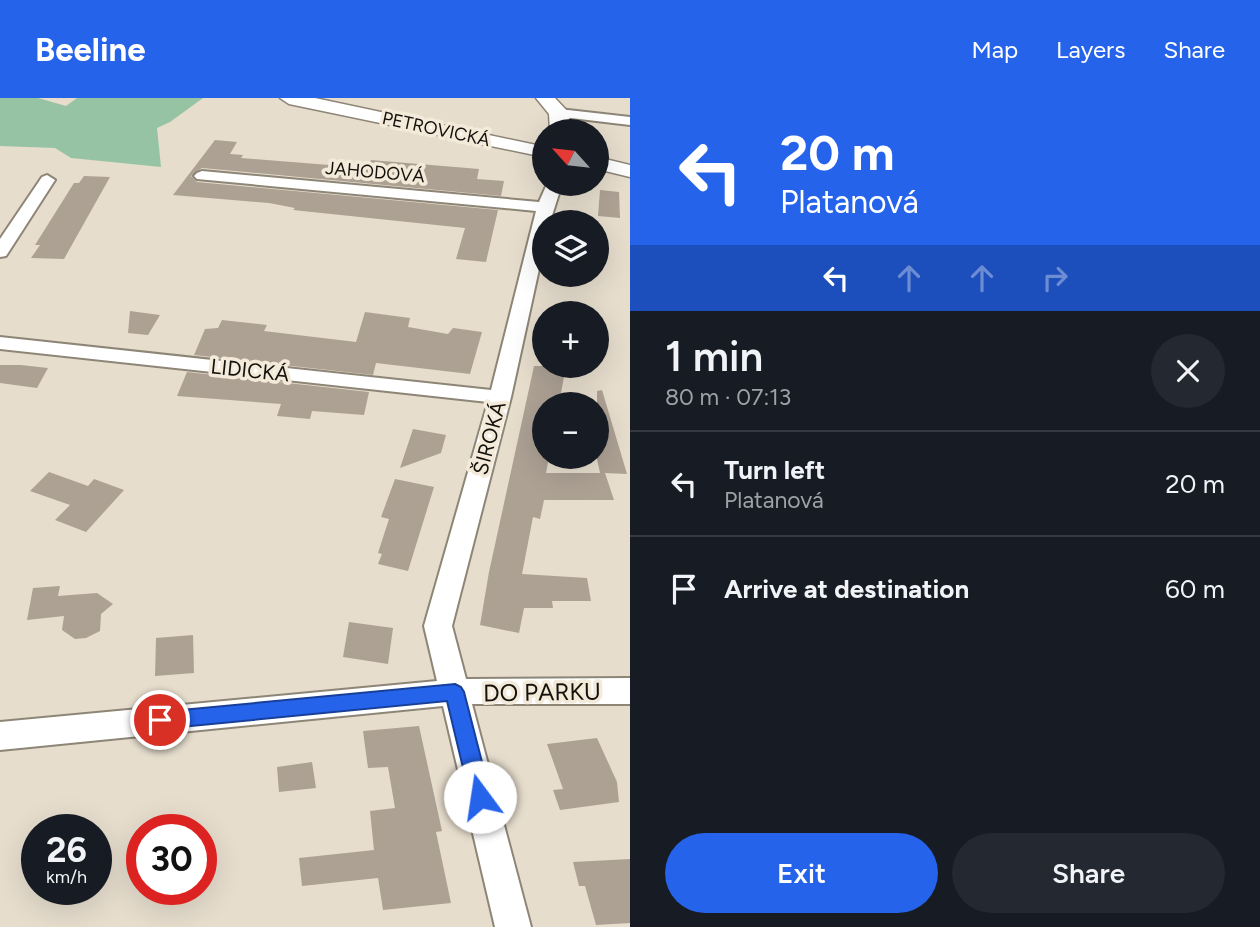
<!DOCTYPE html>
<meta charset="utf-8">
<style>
body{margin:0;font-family:Figtree,sans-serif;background:#242831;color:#f1f3f6;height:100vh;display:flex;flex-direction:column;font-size:26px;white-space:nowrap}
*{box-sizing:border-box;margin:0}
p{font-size:23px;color:#9ea1a6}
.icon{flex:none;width:38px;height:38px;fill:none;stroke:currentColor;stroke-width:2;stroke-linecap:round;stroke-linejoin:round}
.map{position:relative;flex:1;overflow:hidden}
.drawer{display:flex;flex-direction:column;background:#171b24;width:630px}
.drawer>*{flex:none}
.banner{background:#2563eb;color:#fff;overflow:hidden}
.needle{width:46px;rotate:297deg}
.controls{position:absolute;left:532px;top:21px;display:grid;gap:14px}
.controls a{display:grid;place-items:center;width:77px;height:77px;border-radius:50%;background:#171b24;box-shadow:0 7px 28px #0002;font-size:35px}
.speed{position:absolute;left:21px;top:716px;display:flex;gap:14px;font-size:35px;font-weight:700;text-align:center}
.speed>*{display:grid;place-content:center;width:91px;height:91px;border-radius:50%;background:#171b24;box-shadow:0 7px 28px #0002;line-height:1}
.speed small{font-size:18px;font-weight:400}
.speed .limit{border:10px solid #d22;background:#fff;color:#111}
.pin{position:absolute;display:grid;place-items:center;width:60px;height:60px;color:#fff;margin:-30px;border:4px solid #fff;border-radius:50%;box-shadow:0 2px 7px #0007}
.me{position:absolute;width:77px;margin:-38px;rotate:346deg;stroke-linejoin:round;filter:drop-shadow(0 0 5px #0008)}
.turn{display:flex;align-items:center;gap:24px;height:147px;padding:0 35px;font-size:32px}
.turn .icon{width:91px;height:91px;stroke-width:2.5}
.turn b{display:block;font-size:49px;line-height:60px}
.lanes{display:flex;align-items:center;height:66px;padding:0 35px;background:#0003;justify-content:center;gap:35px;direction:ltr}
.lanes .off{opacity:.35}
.round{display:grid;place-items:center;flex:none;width:74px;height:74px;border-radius:37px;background:#242831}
.summary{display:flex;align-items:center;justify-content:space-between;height:119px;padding:0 35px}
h1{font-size:42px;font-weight:600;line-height:52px}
.button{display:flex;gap:14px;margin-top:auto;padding:14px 35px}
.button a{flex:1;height:80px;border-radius:42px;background:#2563eb;color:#fff;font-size:28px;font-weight:600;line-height:80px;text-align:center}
.button a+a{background:#242831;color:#f1f3f6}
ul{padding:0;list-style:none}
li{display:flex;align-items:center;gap:21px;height:105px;padding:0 35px;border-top:2px solid #363941}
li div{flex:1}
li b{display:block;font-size:26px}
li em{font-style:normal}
header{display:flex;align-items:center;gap:42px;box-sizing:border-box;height:98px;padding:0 35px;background:#2563eb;color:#fff}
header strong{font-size:33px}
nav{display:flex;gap:38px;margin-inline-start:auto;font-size:24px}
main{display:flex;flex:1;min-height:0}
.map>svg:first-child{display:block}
</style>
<header>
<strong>Beeline</strong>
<nav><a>Map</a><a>Layers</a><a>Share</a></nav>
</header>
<main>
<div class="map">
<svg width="630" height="829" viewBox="0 0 630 829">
<rect width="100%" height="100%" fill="#e6ddcd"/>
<polygon fill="#96c3a4" points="0,0 38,0 66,8 77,0 203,0 170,24 157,30 161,69 71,60 55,50 0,48"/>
<g fill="#ada194">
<polygon points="215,42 237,44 230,56 243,57 241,60 367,70 371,62 479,71 477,81 504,83 501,98 202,70 191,78 197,84 498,112 486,164 456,161 465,130 293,112 295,110 269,105 173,97"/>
<polygon points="84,78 110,79 64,161 31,160 40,147 35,147 74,85 79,85"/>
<polygon points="600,92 619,94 620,120 598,118"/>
<polygon points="130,213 160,217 148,237 128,235"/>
<polygon points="365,214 410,220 408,229 448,236 453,230 482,234 470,276 376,265 373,277 194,257 205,231 218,230 222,222 267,227 264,233 356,244"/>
<polygon points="0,267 21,267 48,270 37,290 0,285"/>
<polygon points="534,268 566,268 559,306 544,306 544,359 549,359 546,375 600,375 597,361 597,293 602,292 627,376 605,375 614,402 544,402 540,421 533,419 522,476 587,480 591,503 552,503 553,510 524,510 519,535 480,527 489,474"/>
<polygon points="187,274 369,294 364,317 312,313 310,321 277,318 281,306 177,298"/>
<polygon points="413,331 446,337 441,355 400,370"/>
<polygon points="49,374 88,388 94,381 124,392 86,434 55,422 70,407 30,393"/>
<polygon points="395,381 434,389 408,473 378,466 382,456 378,455 389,421 381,419"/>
<polygon points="60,488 58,498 97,495 113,506 101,516 100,533 86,540 75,541 62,532 64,518 27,522 33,490"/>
<polygon points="349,524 393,530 388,566 343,559"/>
<polygon points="193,537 194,575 155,578 156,540"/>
<polygon points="419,628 442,733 436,734 451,805 383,812 378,780 302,788 299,760 374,752 370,713 395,710 388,669 368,670 363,633"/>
<polygon points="597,640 617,684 619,704 560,712 553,692 563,691 547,646"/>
<polygon points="312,664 316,690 279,694 277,669"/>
<polygon points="630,761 630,825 596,827 585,788 579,788 573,764"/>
</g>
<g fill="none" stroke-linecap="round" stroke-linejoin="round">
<defs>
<g id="street">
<polygon points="559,11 630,19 630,27 554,18 552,15"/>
<polygon points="202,73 539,104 547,86 562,86 550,124 544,124 544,148 511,299 452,528 466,581 630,580 630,606 472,606 531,829 495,829 443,608 0,652 0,624 437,583 424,528 488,304 0,251 0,239 491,292 536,113 197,81 194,78 197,75"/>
<polygon points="47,77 55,82 6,158 0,159 0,141 42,79"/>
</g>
<g id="secondary">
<polygon points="280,0 315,0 541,48 544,49 544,59 289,6"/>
<polygon points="536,0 555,0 569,15 570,33 550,33 549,16"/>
<polygon points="597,59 630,67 630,79 597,71"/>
</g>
</defs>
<use href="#street" stroke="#8d8576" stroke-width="4"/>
<use href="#secondary" stroke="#8d8576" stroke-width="3"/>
<use href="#street" fill="#fff" fill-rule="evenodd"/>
<use href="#secondary" fill="#fff" fill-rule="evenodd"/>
</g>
<polygon fill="#2563eb" stroke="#184099" stroke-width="2" points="455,586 461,589 464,594 491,699 488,706 480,708 473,706 470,699 447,603 160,631 154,628 151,622 154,616 160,614"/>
<g text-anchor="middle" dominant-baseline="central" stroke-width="7" stroke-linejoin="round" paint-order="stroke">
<g font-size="18" fill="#14110c" stroke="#f3eada">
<text transform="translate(436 31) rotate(12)">PETROVICKÁ</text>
<text transform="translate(375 74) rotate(5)">JAHODOVÁ</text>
</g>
<g font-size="21" fill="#14110c" stroke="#f3eada">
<text transform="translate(250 272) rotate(6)">LIDICKÁ</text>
<text transform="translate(489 340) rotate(-75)">ŠIROKÁ</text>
</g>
<g font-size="24" fill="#14110c" stroke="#f3eada">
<text transform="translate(542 594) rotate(-1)">DO PARKU</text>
</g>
</g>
</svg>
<div class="controls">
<a><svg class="needle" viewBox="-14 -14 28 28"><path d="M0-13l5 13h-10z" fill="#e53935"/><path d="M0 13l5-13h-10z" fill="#9ea1a6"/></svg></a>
<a><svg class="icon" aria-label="layers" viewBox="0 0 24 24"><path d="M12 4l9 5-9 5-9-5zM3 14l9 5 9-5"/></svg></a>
<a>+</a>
<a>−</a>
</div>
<div class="speed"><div>26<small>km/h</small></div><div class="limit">30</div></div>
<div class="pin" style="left:160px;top:622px;background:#d93025"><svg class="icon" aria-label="arrive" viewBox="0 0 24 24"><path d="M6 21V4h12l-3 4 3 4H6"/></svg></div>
<svg class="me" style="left:480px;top:699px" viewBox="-20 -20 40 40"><circle r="19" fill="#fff"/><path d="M0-13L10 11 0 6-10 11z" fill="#2563eb"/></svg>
</div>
<section class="drawer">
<div class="banner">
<div class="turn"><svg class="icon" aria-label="left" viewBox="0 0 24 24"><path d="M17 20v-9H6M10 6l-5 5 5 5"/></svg><div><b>20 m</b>Platanová</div></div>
<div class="lanes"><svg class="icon" aria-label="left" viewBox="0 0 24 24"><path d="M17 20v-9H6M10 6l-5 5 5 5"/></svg><svg class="icon off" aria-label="ahead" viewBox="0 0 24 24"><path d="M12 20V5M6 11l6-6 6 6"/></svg><svg class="icon off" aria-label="ahead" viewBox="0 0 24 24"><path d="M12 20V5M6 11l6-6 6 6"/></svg><svg class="icon off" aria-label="right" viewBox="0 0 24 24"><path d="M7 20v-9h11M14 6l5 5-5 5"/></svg></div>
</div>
<div class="summary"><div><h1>1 min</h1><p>80 m · 07:13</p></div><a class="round"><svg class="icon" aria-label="close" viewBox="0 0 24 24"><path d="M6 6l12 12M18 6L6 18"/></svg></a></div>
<ul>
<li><svg class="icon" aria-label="left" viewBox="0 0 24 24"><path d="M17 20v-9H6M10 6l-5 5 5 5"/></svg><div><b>Turn left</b><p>Platanová</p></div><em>20 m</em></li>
<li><svg class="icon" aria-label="arrive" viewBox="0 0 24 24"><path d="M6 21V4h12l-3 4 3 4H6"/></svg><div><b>Arrive at destination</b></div><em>60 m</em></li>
</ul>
<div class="button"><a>Exit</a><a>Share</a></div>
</section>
</main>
